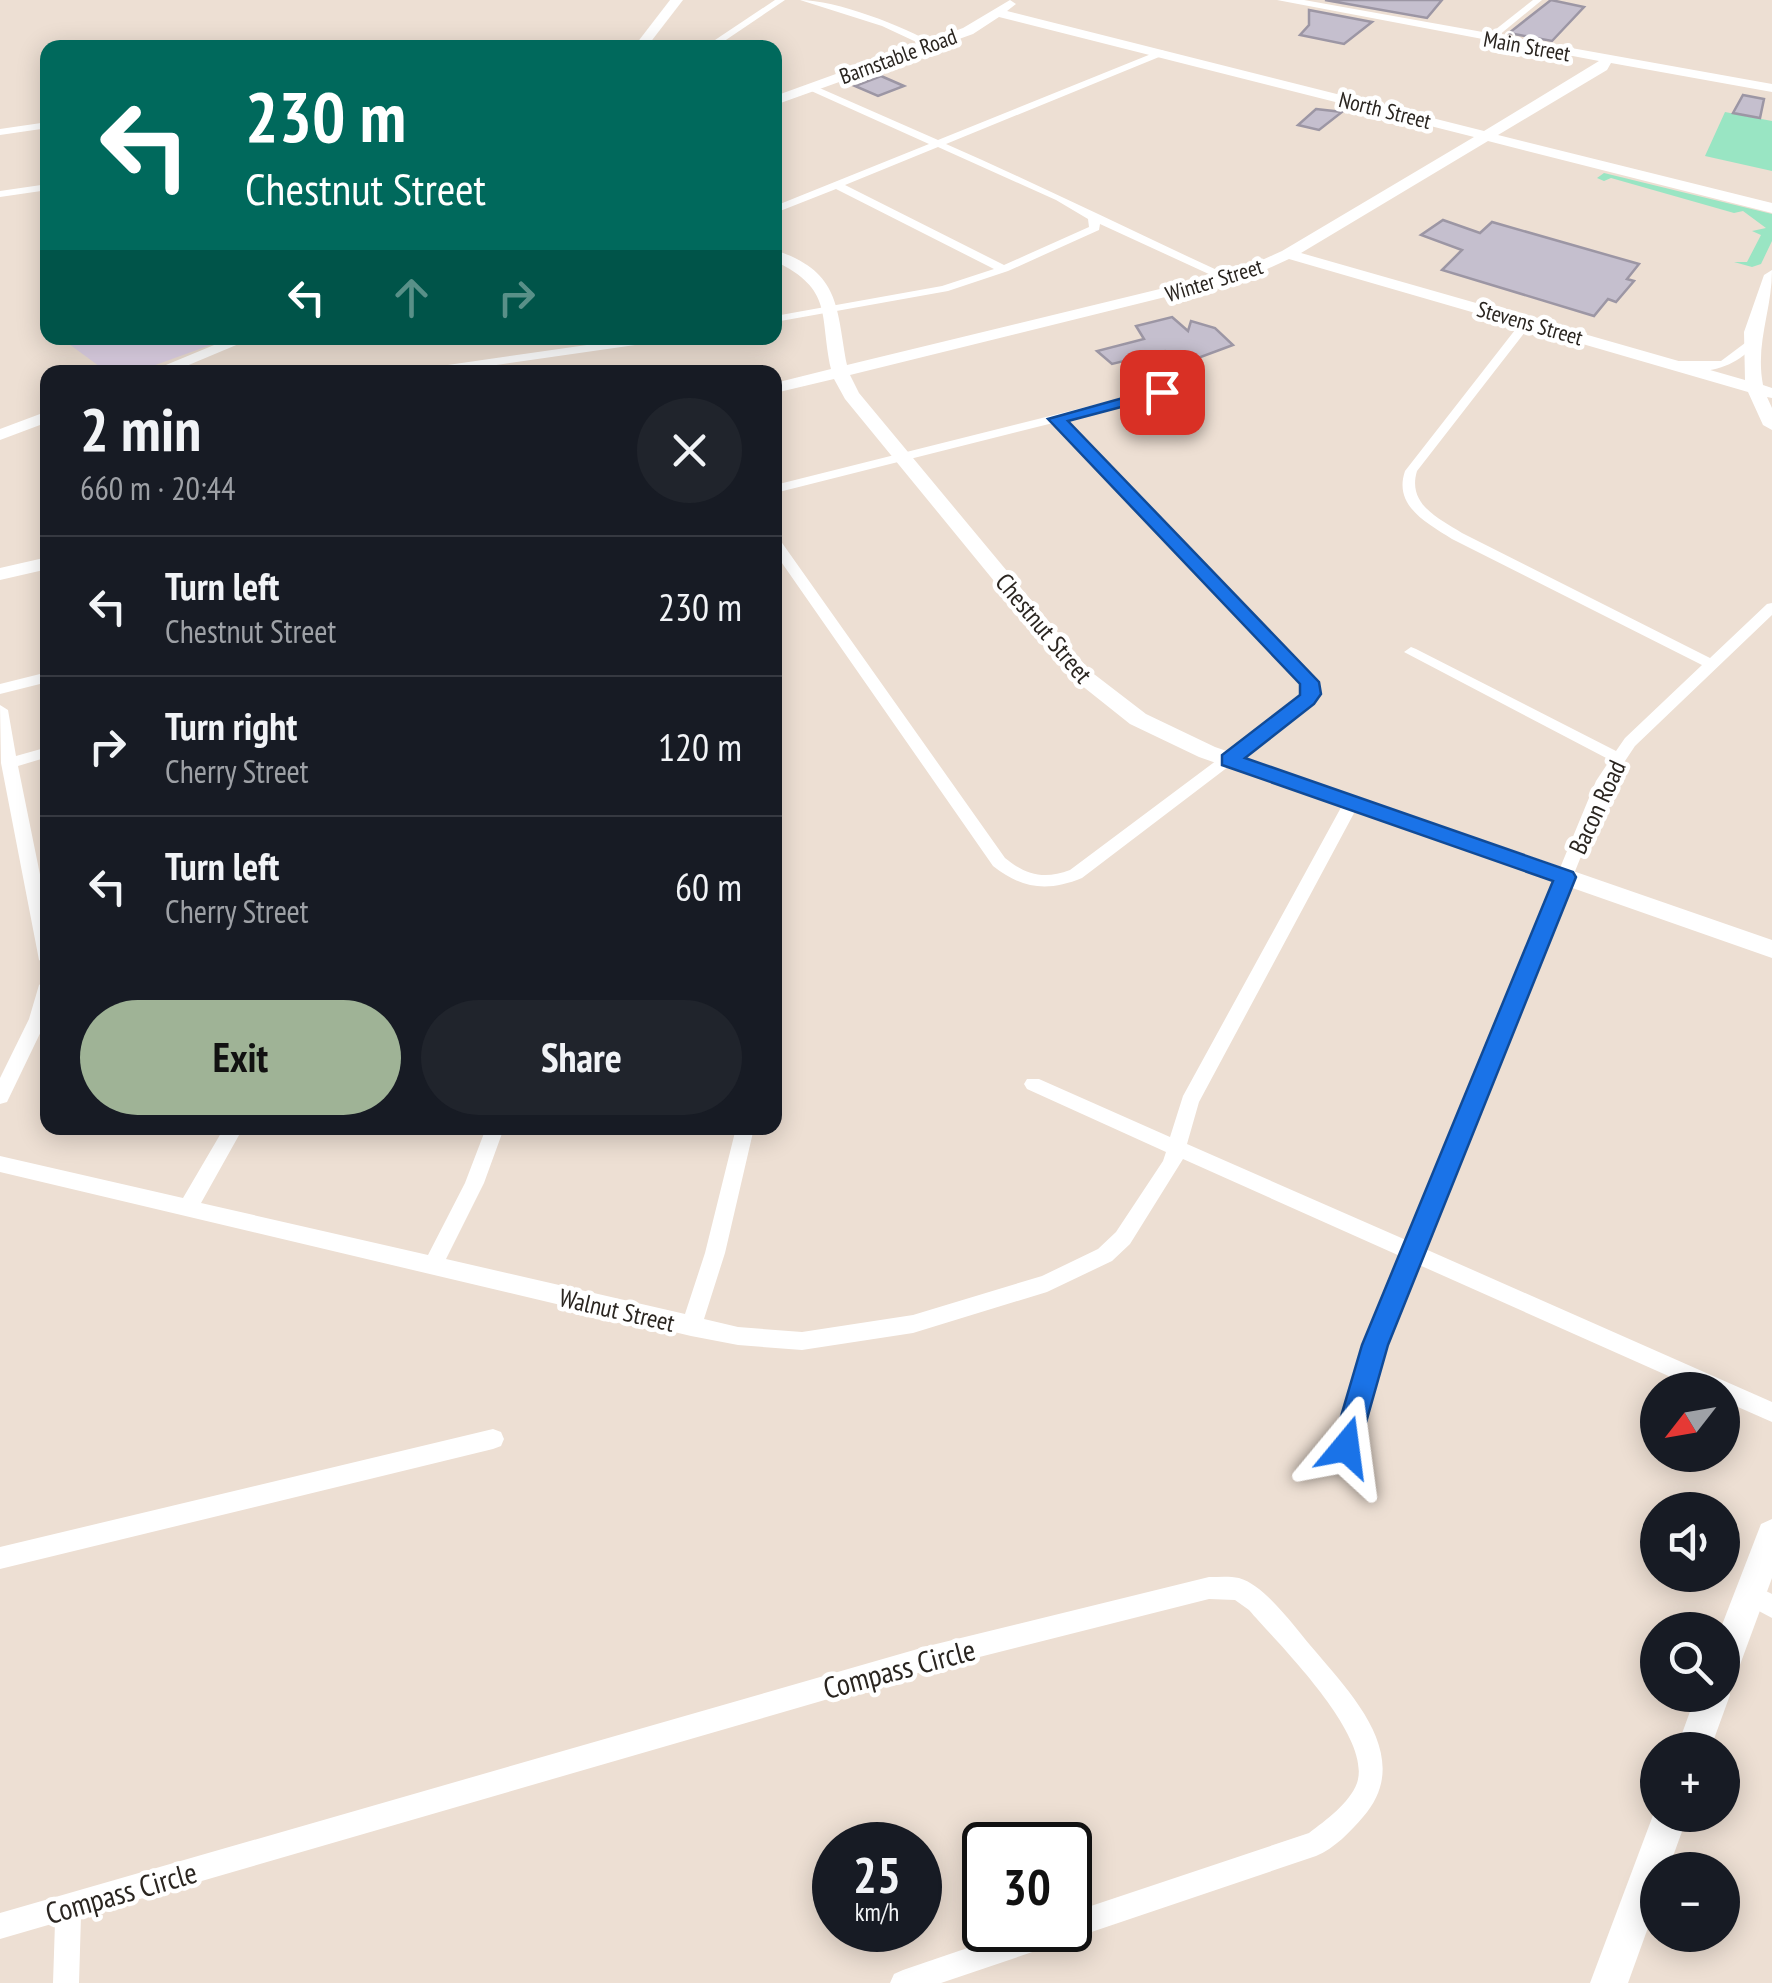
<!DOCTYPE html>
<meta charset="utf-8">
<style>
body{margin:0;font-family:"PT Sans Narrow",sans-serif;background:#20242c;color:#f1f3f6;height:100vh;display:flex;flex-direction:column;font-size:38px;white-space:nowrap}
*{box-sizing:border-box;margin:0}
p{font-size:32px;color:#9ea1a6}
.icon{flex:none;width:55px;height:55px;fill:none;stroke:currentColor;stroke-width:2;stroke-linecap:round;stroke-linejoin:round}
.map{position:relative;flex:1;overflow:hidden}
.side{position:absolute;left:40px;top:365px;width:742px;height:770px;display:flex;flex-direction:column;background:#171b24;border-radius:20px;box-shadow:0 5px 25px #0003}
.side>*{flex:none}
.banner{position:absolute;left:40px;top:40px;width:742px;height:305px;border-radius:20px;box-shadow:0 5px 25px #0003;background:#00695c;color:#fff;overflow:hidden}
.needle{width:65px;rotate:239deg}
.buttons{position:absolute;left:1640px;top:1372px;display:grid;gap:20px}
.buttons a{display:grid;place-items:center;width:100px;height:100px;border-radius:50%;background:#171b24;box-shadow:0 5px 25px #0003;font-size:50px}
.speed{position:absolute;left:812px;top:1822px;display:flex;gap:20px;font-size:50px;font-weight:700;text-align:center}
.speed>*{display:grid;place-content:center;width:130px;height:130px;border-radius:50%;background:#171b24;box-shadow:0 5px 25px #0003;line-height:1}
.speed small{font-size:25px;font-weight:400}
.speed .limit{border:5px solid #111;border-radius:15px;background:#fff;color:#111}
.pin{position:absolute;display:grid;place-items:center;width:85px;height:85px;color:#fff;margin:-42px;border-radius:20px;box-shadow:0 5px 15px #0006}
.me{position:absolute;width:110px;margin:-55px;rotate:16deg;stroke-linejoin:round;filter:drop-shadow(0 0 8px #0008)}
.turn{display:flex;align-items:center;gap:35px;height:210px;padding:0 40px;font-size:45px}
.turn .icon{width:130px;height:130px;stroke-width:2.5}
.turn b{display:block;font-size:70px;line-height:85px}
.lanes{display:flex;align-items:center;height:95px;padding:0 40px;background:#0003;justify-content:center;gap:50px;direction:ltr}
.lanes .off{opacity:.35}
.round{display:grid;place-items:center;flex:none;width:105px;height:105px;border-radius:52px;background:#20242c}
.headline{display:flex;align-items:center;justify-content:space-between;height:170px;padding:0 40px}
h1{font-size:60px;font-weight:600;line-height:75px}
.cta{display:flex;gap:20px;margin-top:auto;padding:20px 40px}
.cta a{flex:1;height:115px;border-radius:60px;background:#9fb396;color:#111;font-size:40px;font-weight:600;line-height:115px;text-align:center}
.cta a+a{background:#20242c;color:#f1f3f6}
ul{padding:0;list-style:none}
li{display:flex;align-items:center;gap:30px;height:140px;padding:0 40px;border-top:2px solid #363941}
li div{flex:1}
li b{display:block;font-size:38px}
li em{font-style:normal}
.map>svg:first-child{display:block}
</style>
<div class="map">
<svg width="1772" height="1983" viewBox="0 0 1772 1983">
<rect width="100%" height="100%" fill="#eddfd3"/>
<polygon fill="#dfd2e6" points="86,338 230,338 136,372 107,372 65,341"/>
<g fill="#99e5c3">
<polygon points="1725,112 1772,121 1772,171 1705,156"/>
<polygon points="1604,173 1772,214 1772,241 1761,264 1752,267 1734,262 1747,262 1761,235 1752,231 1766,228 1743,211 1734,213 1611,178 1604,181 1597,178"/>
</g>
<g fill="#c5bfce" stroke="#9c96a4" stroke-width="2.5">
<polygon points="1325,0 1442,0 1427,18"/>
<polygon points="1551,0 1584,7 1552,41 1509,33"/>
<polygon points="1309,10 1372,22 1344,44 1300,35 1309,25"/>
<polygon points="881,76 904,86 878,96 855,86"/>
<polygon points="1743,95 1764,99 1760,118 1733,113"/>
<polygon points="1316,109 1342,112 1319,130 1298,125"/>
<polygon points="1443,220 1480,233 1492,222 1639,264 1627,279 1634,281 1616,302 1608,299 1594,316 1442,270 1462,250 1421,235"/>
<polygon points="1172,317 1188,331 1191,321 1215,328 1233,345 1190,361 1173,358 1165,351 1112,364 1097,351 1144,339 1136,326"/>
</g>
<g fill="none" stroke-linecap="round" stroke-linejoin="round">
<g fill="#fff" fill-rule="evenodd">
<polygon points="775,0 785,0 714,48 703,48"/>
<path d="M800 0C835 0 905 26 935 45L927 47 882 26Z"/>
<polygon points="1533,0 1542,0 1492,41 1486,41 1486,37"/>
<path d="M1161 50 1164 51V55L946 144C1042 186 1136 233 1232 277V281H1224L1100 224 1099 230 1008 271 948 291 775 322V316L942 286 994 269 836 189 775 213V206L929 144 809 90V86H815L938 140ZM938 147 1056 200 1088 219 1089 227 1004 265 845 185Z"/>
<polygon points="48,122 48,128 0,135 0,129"/>
<polygon points="48,184 48,190 0,197 0,191"/>
<path d="M1522 321 1532 323 1417 471C1407 504 1438 518 1462 533L1710 658 1767 604 1772 603V615L1635 746 1611 782 1423 1248 1772 1402V1422L1722 1400V1390H1700L1417 1264 1385 1345 1356 1447 1353 1454 1345 1457 1337 1454 1334 1447 1365 1345 1400 1256 1183 1159 1130 1244 1112 1261 1047 1292 913 1333 802 1350 738 1345 691 1336 0 1172V1156L183 1198 224 1128H243L201 1203 428 1255 465 1183 486 1128H504L484 1183 446 1259 685 1314 705 1253 736 1128H754L725 1253 704 1319 738 1327 802 1332 913 1315 1042 1276 1098 1249 1116 1232 1163 1161 1166 1152 1027 1089 1024 1084 1027 1079H1039L1170 1137 1183 1096 1344 802 1352 797 1360 802 1199 1102 1187 1144 1406 1240 1596 781 1610 760 1404 652 1411 647 1416 649 1616 751 1625 738 1702 665 1452 539C1427 523 1393 506 1405 471Z"/>
<polygon points="636,338 662,338 656,342 448,372 421,372 427,368"/>
<path d="M1749 340 1755 344C1736 369 1696 379 1668 365L1674 361H1721Z"/>
<path d="M1162 388 1168 392 1166 395 1064 420 1318 687 1312 703 1082 878C1048 892 1022 889 993 866L775 553V539L780 540 1005 858C1026 875 1044 880 1070 870L1300 698 1303 688 1053 423 775 493V485Z"/>
<polygon points="48,672 48,682 0,694 0,684"/>
<polygon points="0,705 8,710 16,756 48,747 48,757 18,766 48,914 48,966 39,960 1,763"/>
<polygon points="48,978 47,1019 7,1102 0,1104 0,1078 29,1019 39,985"/>
<polygon points="493,1429 501,1432 504,1439 501,1446 493,1449 0,1569 0,1547"/>
<path d="M1209 1577C1219 1577 1230 1576 1239 1578 1267 1586 1297 1631 1316 1652 1354 1697 1414 1759 1363 1817 1350 1832 1335 1848 1316 1856L941 1983H890L894 1974 903 1970 1020 1930H1070V1913L1309 1833C1326 1820 1349 1804 1357 1783 1373 1736 1279 1645 1249 1610L1235 1600 1209 1599 928 1670 81 1916 79 1983H53L55 1923 0 1939V1913L928 1646Z"/>
<polygon points="1750,1583 1772,1594 1772,1618 1742,1602 1739,1594 1742,1586"/>
</g>
<g fill="#fff" fill-rule="evenodd">
<polygon points="670,0 683,0 646,48 633,48"/>
<path d="M1010 0 1016 4 1007 11 1484 131 1599 61 1277 0H1304L1772 84V92L1611 63 1607 70 1498 135 1772 203V213L1488 141 1301 253 1745 380 1744 332 1764 275 1772 270C1772 311 1755 343 1763 385L1772 388V398L1767 397 1772 408V430L1763 425 1748 392 1289 259 1254 275 850 375 859 393 1090 671 1146 714 1215 747 1772 940V958L1199 757 1130 724 1076 681 845 399 834 379 775 393V383L831 369C819 314 834 290 775 261V250C841 272 836 307 847 365L1242 269 1282 251 1474 137 999 17 973 34 775 105V96L963 28Z"/>
<polygon points="231,338 253,338 172,372 149,372"/>
<polygon points="48,411 48,422 0,440 0,429"/>
<polygon points="48,557 48,569 0,580 0,568"/>
<polygon points="1772,1519 1772,1578 1734,1681 1726,1684 1730,1695 1710,1750 1676,1750 1696,1695 1722,1695 1720,1630 1761,1524"/>
<polygon points="1658,1802 1658,1815 1688,1815 1668,1870 1658,1870 1658,1900 1628,1983 1590,1983"/>
</g>
</g>
<polygon fill="#1a73e8" stroke="#114b97" stroke-width="2.5" points="1162,387 1169,392 1167,395 1068,421 1319,682 1321,694 1314,704 1245,758 1573,872 1576,877 1388,1345 1359,1447 1355,1456 1346,1460 1336,1456 1332,1447 1362,1345 1553,881 1222,765 1222,755 1300,695 1300,684 1048,419"/>
<g text-anchor="middle" dominant-baseline="central" stroke-width="9" stroke-linejoin="round" paint-order="stroke">
<g font-size="22" fill="#2a2520" stroke="#fff">
<text transform="translate(1527 46) rotate(10)">Main Street</text>
<text transform="translate(898 56) rotate(-20)">Barnstable Road</text>
<text transform="translate(1385 110) rotate(14)">North Street</text>
<text transform="translate(1214 280) rotate(-17)">Winter Street</text>
<text transform="translate(1530 323) rotate(16)">Stevens Street</text>
</g>
<g font-size="25" fill="#2a2520" stroke="#fff">
<text transform="translate(1044 628) rotate(50)">Chestnut Street</text>
<text transform="translate(1597 807) rotate(-65)">Bacon Road</text>
<text transform="translate(617 1310) rotate(13)">Walnut Street</text>
</g>
<g font-size="30" fill="#2a2520" stroke="#fff">
<text transform="translate(899 1668) rotate(-15)">Compass Circle</text>
<text transform="translate(121 1892) rotate(-16)">Compass Circle</text>
</g>
</g>
</svg>
<div class="buttons">
<a><svg class="needle" viewBox="-14 -14 28 28"><path d="M0-13l5 13h-10z" fill="#e53935"/><path d="M0 13l5-13h-10z" fill="#9ea1a6"/></svg></a>
<a><svg class="icon" aria-label="sound" viewBox="0 0 24 24"><path d="M4 9h4l5-4v14l-5-4H4zM17 9q2 3 0 6"/></svg></a>
<a><svg class="icon" aria-label="search" viewBox="0 0 24 24"><circle cx="10" cy="10" r="6"/><path d="M15 15l6 6"/></svg></a>
<a>+</a>
<a>−</a>
</div>
<div class="speed"><div>25<small>km/h</small></div><div class="limit">30</div></div>
<div class="pin" style="left:1162px;top:392px;background:#d93025"><svg class="icon" aria-label="arrive" viewBox="0 0 24 24"><path d="M6 21V4h12l-3 4 3 4H6"/></svg></div>
<svg class="me" style="left:1346px;top:1447px" viewBox="-20 -20 40 40"><path d="M0-17L14 15 0 8-14 15z" fill="#1a73e8" stroke="#fff" stroke-width="4"/></svg>
<div class="banner">
<div class="turn"><svg class="icon" aria-label="left" viewBox="0 0 24 24"><path d="M17 20v-9H6M10 6l-5 5 5 5"/></svg><div><b>230 m</b>Chestnut Street</div></div>
<div class="lanes"><svg class="icon" aria-label="left" viewBox="0 0 24 24"><path d="M17 20v-9H6M10 6l-5 5 5 5"/></svg><svg class="icon off" aria-label="ahead" viewBox="0 0 24 24"><path d="M12 20V5M6 11l6-6 6 6"/></svg><svg class="icon off" aria-label="right" viewBox="0 0 24 24"><path d="M7 20v-9h11M14 6l5 5-5 5"/></svg></div>
</div>
<section class="side">
<div class="headline"><div><h1>2 min</h1><p>660 m · 20:44</p></div><a class="round"><svg class="icon" aria-label="close" viewBox="0 0 24 24"><path d="M6 6l12 12M18 6L6 18"/></svg></a></div>
<ul>
<li><svg class="icon" aria-label="left" viewBox="0 0 24 24"><path d="M17 20v-9H6M10 6l-5 5 5 5"/></svg><div><b>Turn left</b><p>Chestnut Street</p></div><em>230 m</em></li>
<li><svg class="icon" aria-label="right" viewBox="0 0 24 24"><path d="M7 20v-9h11M14 6l5 5-5 5"/></svg><div><b>Turn right</b><p>Cherry Street</p></div><em>120 m</em></li>
<li><svg class="icon" aria-label="left" viewBox="0 0 24 24"><path d="M17 20v-9H6M10 6l-5 5 5 5"/></svg><div><b>Turn left</b><p>Cherry Street</p></div><em>60 m</em></li>
</ul>
<div class="cta"><a>Exit</a><a>Share</a></div>
</section>
</div>
